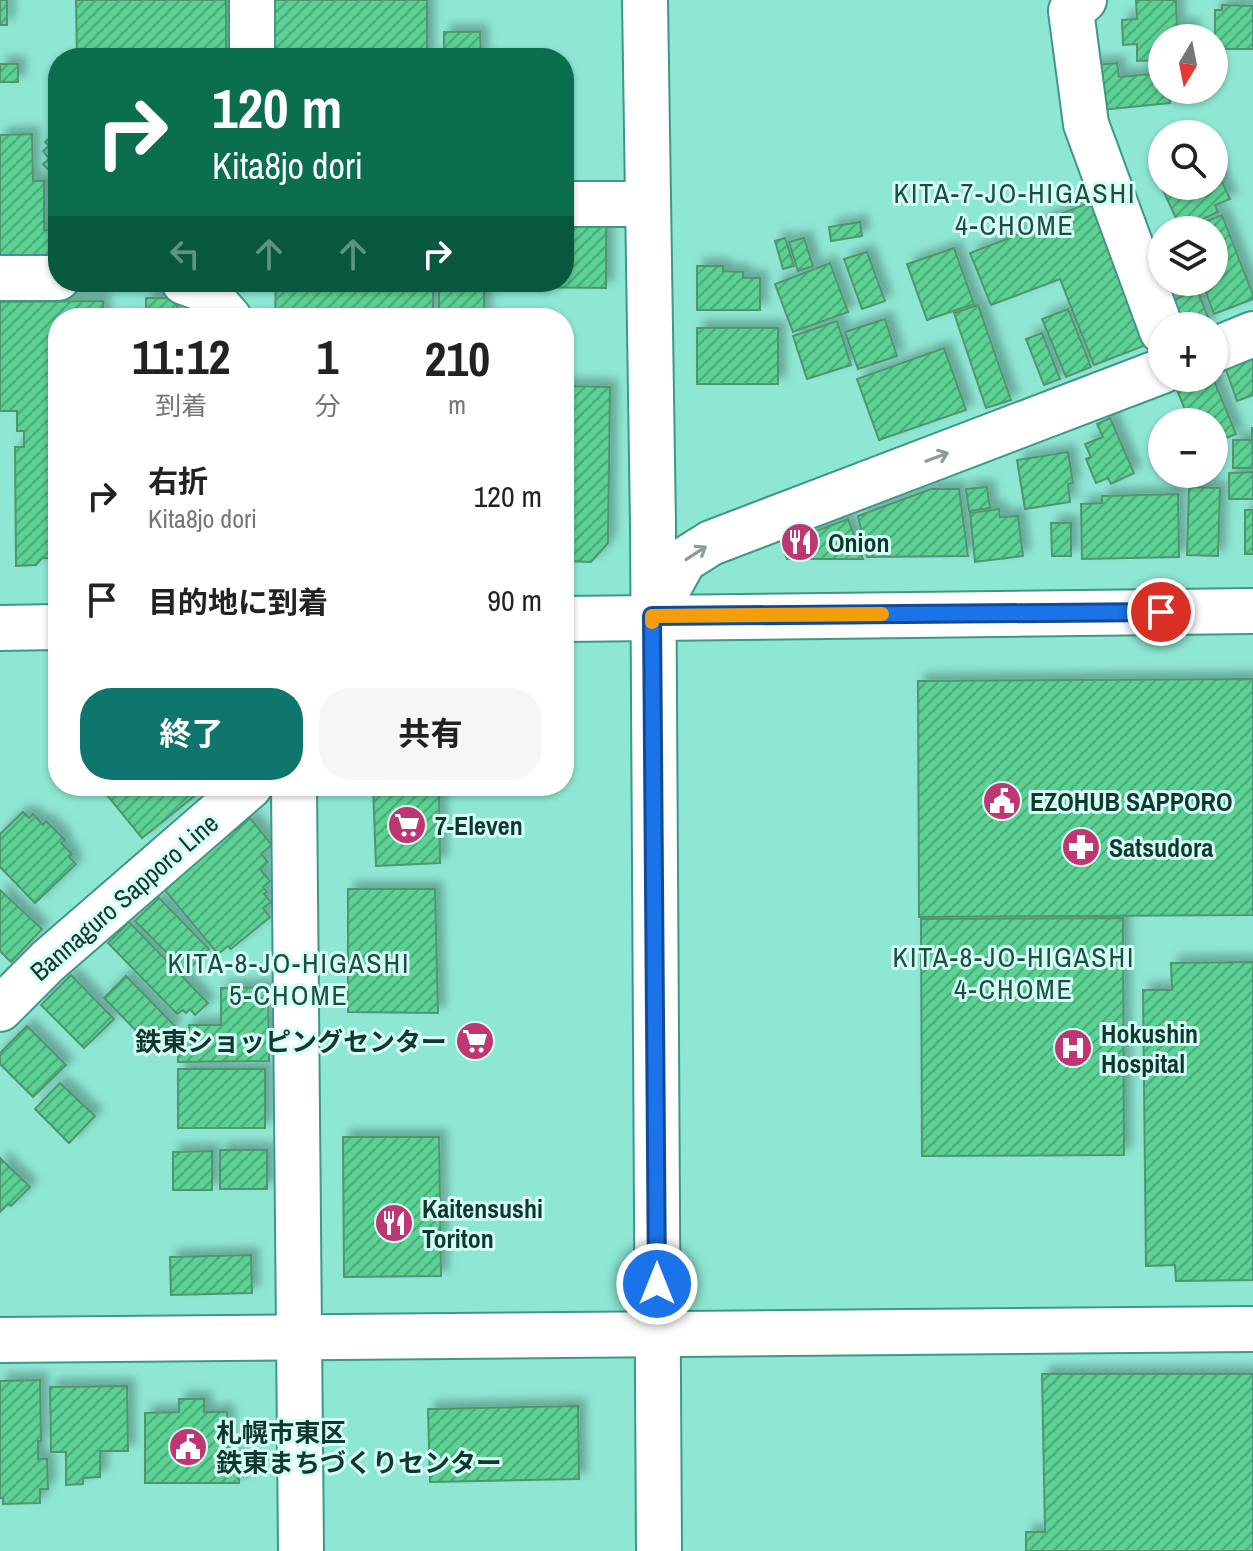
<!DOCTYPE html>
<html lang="ja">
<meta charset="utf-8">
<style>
body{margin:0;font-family:"Archivo Narrow","Noto Sans JP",sans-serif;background:#f6f6f6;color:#222;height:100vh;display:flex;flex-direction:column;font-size:30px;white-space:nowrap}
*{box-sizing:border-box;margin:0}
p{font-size:26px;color:#767676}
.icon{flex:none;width:44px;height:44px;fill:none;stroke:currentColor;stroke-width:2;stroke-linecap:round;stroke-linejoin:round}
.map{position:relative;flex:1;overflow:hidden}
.panel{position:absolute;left:48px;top:308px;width:526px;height:488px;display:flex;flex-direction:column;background:#fff;border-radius:32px;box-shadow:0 2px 6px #0004}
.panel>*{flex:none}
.hud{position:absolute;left:48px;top:48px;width:526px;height:244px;border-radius:32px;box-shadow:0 2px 6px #0004;background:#0b6e4f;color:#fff;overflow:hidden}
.needle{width:52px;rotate:190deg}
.buttons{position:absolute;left:1148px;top:24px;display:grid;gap:16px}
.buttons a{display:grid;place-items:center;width:80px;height:80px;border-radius:50%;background:#fff;box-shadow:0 2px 6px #0004;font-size:40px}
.pin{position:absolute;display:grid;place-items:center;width:68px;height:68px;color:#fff;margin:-34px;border:4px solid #fff;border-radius:50%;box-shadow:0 2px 8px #0007}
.me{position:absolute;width:88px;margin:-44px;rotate:0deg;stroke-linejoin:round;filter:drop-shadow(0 0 6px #0008)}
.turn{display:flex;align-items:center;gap:28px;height:168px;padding:0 32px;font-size:36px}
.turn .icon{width:104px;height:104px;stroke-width:2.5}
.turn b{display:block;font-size:56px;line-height:68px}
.lanes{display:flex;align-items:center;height:76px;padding:0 32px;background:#0003;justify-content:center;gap:40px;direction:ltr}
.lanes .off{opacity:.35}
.eta{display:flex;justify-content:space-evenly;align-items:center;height:136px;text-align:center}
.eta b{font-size:48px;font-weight:700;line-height:56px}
.action{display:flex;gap:16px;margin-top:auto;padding:16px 32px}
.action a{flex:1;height:92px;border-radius:32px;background:#0f766e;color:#fff;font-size:32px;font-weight:700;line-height:92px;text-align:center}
.action a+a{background:#f6f6f6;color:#222}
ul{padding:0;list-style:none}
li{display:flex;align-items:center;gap:24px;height:104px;padding:0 32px}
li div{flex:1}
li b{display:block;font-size:30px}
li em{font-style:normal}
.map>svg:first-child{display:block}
</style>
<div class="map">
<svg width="1253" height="1551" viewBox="0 0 1253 1551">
<defs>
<pattern id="building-hatch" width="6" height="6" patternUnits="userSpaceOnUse" patternTransform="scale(2)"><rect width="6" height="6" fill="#5bd194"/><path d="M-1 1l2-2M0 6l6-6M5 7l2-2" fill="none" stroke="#4aab79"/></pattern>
<filter id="shadow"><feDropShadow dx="7" dy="-7" stdDeviation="4" flood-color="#0004"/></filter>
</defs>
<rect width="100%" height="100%" fill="#8ee7d3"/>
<g fill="url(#building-hatch)" stroke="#519570" stroke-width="2" filter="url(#shadow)">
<rect x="0" y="0" width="7" height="25"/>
<polygon points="76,0 226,0 226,58 77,58"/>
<rect x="269" y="0" width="158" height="58"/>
<polygon points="1136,0 1176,0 1177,27 1192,26 1192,38 1162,38 1162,60 1137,61 1137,44 1123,45 1122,20 1137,19"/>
<polygon points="1222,5 1253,6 1253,49 1215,49 1215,10 1222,10"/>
<polygon points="444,32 480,32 481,58 444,58"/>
<polygon points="1117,63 1119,77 1162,73 1162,90 1169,90 1170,103 1091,111 1086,66"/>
<rect x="0" y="64" width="18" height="18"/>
<polygon points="58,131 58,180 43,164 49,159 43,151 49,146 45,142"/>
<polygon points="32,134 33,181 44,181 44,230 58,230 58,260 0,260 0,135"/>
<polygon points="1217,171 1230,199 1215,205 1218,212 1181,229 1162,188 1167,186 1214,186 1214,172"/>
<polygon points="1099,199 1154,342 1094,365 1060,279 991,305 970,253 1038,227 1037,223"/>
<polygon points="1222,215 1253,295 1253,299 1214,314 1202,282 1214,282 1214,230 1185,230"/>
<polygon points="860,222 862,236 831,241 829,227"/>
<polygon points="564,227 606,227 606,288 516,287 516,282 564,282"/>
<polygon points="785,238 794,266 783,269 775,241"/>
<polygon points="804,238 813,266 798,271 789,242"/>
<polygon points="954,248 974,304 927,320 907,264"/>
<polygon points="867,252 885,301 862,309 844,259"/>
<polygon points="830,263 848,312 793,332 775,284"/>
<polygon points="697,266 723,266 723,271 743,272 743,278 760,278 760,310 697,310"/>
<polygon points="276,282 433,282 433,318 275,318"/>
<rect x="439" y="282" width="45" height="36"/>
<polygon points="1197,290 1210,322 1201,326 1168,326 1159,306"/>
<rect x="146" y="298" width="31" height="20"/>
<polygon points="103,301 103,318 58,318 58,558 42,558 36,565 16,566 15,447 24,447 24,431 17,431 17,411 0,411 0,302"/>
<polygon points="978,305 1011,400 986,408 954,313"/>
<polygon points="1068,309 1091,367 1066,377 1042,319"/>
<polygon points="885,319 897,356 858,369 845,332"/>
<polygon points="837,321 851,365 807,379 793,336"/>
<rect x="697" y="328" width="81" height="56"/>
<polygon points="1042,333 1060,379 1044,385 1026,339"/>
<polygon points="944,348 966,410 879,440 857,379"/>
<polygon points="1253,357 1253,395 1237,401 1225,367"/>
<polygon points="1207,378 1213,378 1236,434 1214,443 1214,422 1190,422 1177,390"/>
<polygon points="564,386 610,387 608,543 591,562 564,561"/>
<polygon points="1110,418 1134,473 1111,484 1108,478 1096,483 1086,459 1091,457 1085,444 1103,437 1097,424"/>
<polygon points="1252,427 1253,468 1233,468 1233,440 1252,440"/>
<polygon points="1068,452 1073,483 1068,484 1070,502 1025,509 1017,460"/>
<polygon points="1253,472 1253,499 1229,499 1229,473"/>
<polygon points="987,487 990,508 969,511 966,489"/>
<polygon points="1189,487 1220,488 1218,556 1187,555"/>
<polygon points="931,489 959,489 968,556 867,557 858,516"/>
<polygon points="1178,494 1179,557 1082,559 1081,504 1102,503 1102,496"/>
<polygon points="999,509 1000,517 1018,516 1023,556 975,562 970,513"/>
<rect x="1245" y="510" width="8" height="44"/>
<polygon points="848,519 863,559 787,559 781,544"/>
<polygon points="1051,523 1071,523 1071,556 1052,556"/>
<polygon points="1253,679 1253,915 919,917 918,681"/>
<polygon points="117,786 207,786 142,838 106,794"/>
<polygon points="373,786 439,786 440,863 376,866"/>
<polygon points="23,812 29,818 33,814 43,825 46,821 65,840 61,843 72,854 69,857 76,864 35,903 0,867 0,834"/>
<polygon points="250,818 272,845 261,854 268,862 260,869 270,881 263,887 267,892 264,894 271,902 263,908 270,917 231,949 228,946 218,954 163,888"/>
<polygon points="348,889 435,889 438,1013 348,1012"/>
<polygon points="0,890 42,929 11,962 0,951"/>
<polygon points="159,898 209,949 186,972 135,921"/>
<polygon points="1123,918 1124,1155 922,1156 921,919"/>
<polygon points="129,922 208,1003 195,1015 190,1009 186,1013 183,1010 177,1014 108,943"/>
<polygon points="1253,962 1253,1280 1176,1281 1175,1265 1146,1266 1143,990 1172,990 1171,963"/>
<polygon points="71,975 114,1019 84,1048 41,1005"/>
<polygon points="126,976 175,1026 153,1048 104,998"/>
<polygon points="268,987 269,1061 178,1062 178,1042 184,1042 184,1030 189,1030 189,1025 221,1025 221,988"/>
<polygon points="27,1026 66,1065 33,1097 0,1064 0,1053"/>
<rect x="178" y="1069" width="87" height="59"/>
<polygon points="60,1083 95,1116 69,1143 35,1109"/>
<polygon points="343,1137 439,1137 441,1276 344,1277"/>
<rect x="220" y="1150" width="47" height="39"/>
<polygon points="212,1151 212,1190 173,1190 173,1152"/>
<polygon points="0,1158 30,1187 11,1206 8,1204 0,1212"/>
<polygon points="251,1255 252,1293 171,1295 170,1257"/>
<polygon points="1042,1374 1253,1374 1253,1551 1026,1551 1026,1532 1045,1532"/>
<polygon points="40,1380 41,1441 38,1441 38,1459 47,1459 48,1489 40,1489 40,1503 3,1504 3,1498 0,1498 0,1381"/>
<polygon points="127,1386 128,1451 100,1451 100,1477 83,1478 83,1484 66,1485 66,1452 51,1452 50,1387"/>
<polygon points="179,1399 204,1399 204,1412 227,1412 228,1457 239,1457 239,1483 145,1483 145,1413 179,1412"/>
<polygon points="578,1406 579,1479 430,1482 428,1409"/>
</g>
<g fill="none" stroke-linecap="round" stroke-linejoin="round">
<defs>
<g id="minor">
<polyline points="252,0 252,58"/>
<polyline points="645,0 653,526 659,1551"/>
<polyline points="1084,0 1071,11 1086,124 1162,331"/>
<polyline points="564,204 648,204"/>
<polyline points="0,278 58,278"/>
<polyline points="184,282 203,289 229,318"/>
<polyline points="1214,350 1253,334"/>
<polyline points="654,614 684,560 711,543 1162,371"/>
<polyline points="0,628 58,627"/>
<polyline points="294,786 301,1551"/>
<polyline points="0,1340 1253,1329"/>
</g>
<g id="major">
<polyline points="564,619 1253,611"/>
<polyline points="0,1009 48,961 250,786"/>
</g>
</defs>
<use href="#minor" stroke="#3d9887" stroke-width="48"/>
<use href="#major" stroke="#3d9887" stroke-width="48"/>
<use href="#minor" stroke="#fff" stroke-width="44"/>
<use href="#major" stroke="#fff" stroke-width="44"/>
</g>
<defs><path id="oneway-shaft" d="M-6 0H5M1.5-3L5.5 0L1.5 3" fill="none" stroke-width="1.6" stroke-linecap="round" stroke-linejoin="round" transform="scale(2)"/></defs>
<g stroke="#889c98">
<use href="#oneway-shaft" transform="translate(937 457) rotate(-21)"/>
<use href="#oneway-shaft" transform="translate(696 553) rotate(-33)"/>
</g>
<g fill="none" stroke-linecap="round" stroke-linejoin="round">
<defs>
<polyline id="route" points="657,1284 652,616 1161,612"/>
</defs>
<use href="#route" stroke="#114b97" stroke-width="20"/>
<use href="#route" stroke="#1a73e8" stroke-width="14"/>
<polyline stroke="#f59e0b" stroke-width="14" points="652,622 652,616 882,614"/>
</g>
<defs>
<symbol id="restaurant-disc" viewBox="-11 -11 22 22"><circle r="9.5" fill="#bf3672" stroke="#d5fff4"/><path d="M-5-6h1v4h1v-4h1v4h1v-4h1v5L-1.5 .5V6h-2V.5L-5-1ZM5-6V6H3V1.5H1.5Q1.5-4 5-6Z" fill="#fff"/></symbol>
<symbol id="civic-disc" viewBox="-11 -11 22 22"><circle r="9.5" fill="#bf3672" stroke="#d5fff4"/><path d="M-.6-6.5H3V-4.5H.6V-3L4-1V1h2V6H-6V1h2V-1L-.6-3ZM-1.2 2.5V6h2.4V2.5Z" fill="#fff"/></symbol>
<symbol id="supermarket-disc" viewBox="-11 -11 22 22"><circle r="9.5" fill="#bf3672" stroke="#d5fff4"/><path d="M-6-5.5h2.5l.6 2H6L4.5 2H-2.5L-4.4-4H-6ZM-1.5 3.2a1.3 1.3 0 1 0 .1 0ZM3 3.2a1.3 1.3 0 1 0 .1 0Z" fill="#fff"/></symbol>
<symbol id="pharmacy-disc" viewBox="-11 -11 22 22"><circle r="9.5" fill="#bf3672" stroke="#d5fff4"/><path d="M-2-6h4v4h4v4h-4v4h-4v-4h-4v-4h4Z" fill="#fff"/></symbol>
<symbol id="hospital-disc" viewBox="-11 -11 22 22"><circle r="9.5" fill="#bf3672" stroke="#d5fff4"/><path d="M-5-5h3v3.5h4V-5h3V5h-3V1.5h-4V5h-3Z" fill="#fff"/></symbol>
</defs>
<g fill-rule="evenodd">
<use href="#restaurant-disc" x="778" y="520" width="44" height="44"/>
<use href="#civic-disc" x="980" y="779" width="44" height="44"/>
<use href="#supermarket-disc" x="385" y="803" width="44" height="44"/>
<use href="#pharmacy-disc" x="1059" y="825" width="44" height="44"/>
<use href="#supermarket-disc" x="453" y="1019" width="44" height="44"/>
<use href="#hospital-disc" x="1051" y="1026" width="44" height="44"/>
<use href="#restaurant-disc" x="372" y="1201" width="44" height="44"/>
<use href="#civic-disc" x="166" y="1425" width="44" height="44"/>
</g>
<g text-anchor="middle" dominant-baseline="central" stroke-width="6" stroke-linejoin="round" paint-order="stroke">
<g font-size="26" font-weight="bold" fill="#113830" stroke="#d5fff4" text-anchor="start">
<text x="828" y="542">Onion</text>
<text x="1030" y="801">EZOHUB SAPPORO</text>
<text x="435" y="825">7-Eleven</text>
<text x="1109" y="847">Satsudora</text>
<text x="1101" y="1033">Hokushin<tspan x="1101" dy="30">Hospital</tspan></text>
<text x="447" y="1041" text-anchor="end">鉄東ショッピングセンター</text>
<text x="422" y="1208">Kaitensushi<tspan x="422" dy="30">Toriton</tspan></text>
<text x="216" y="1432">札幌市東区<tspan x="216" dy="30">鉄東まちづくりセンター</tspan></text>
</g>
<g font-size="26" fill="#113830" stroke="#d5fff4">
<text transform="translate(124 897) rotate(-41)">Bannaguro Sapporo Line</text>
</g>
<g font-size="28" letter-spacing="2" fill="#1c4c43" stroke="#d5fff4">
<text x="1015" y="193">KITA-7-JO-HIGASHI<tspan x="1015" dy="32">4-CHOME</tspan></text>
<text x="1014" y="957">KITA-8-JO-HIGASHI<tspan x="1014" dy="32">4-CHOME</tspan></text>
<text x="289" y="963">KITA-8-JO-HIGASHI<tspan x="289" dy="32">5-CHOME</tspan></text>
</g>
</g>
</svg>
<div class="buttons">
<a><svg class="needle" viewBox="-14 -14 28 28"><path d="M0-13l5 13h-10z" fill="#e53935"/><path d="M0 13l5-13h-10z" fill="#767676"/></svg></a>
<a><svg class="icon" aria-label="search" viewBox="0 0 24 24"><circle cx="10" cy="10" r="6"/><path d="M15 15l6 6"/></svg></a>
<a><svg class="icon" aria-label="layers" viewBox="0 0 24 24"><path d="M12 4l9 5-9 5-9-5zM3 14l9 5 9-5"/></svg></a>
<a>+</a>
<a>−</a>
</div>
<div class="pin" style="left:1161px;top:612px;background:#d93025"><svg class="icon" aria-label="arrive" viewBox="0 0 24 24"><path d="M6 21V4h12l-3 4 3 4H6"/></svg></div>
<svg class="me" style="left:657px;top:1284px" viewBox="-20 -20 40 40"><circle r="17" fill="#1a73e8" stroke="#fff" stroke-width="3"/><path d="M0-11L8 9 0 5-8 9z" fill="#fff"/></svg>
<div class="hud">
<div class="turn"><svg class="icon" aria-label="right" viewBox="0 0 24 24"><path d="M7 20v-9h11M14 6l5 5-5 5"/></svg><div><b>120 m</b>Kita8jo dori</div></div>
<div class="lanes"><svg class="icon off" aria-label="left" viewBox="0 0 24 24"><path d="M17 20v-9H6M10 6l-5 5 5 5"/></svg><svg class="icon off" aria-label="ahead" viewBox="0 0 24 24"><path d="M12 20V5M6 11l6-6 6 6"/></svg><svg class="icon off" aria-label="ahead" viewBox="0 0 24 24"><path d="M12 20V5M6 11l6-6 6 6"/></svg><svg class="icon" aria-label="right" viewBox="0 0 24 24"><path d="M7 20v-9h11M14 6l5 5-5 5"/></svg></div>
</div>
<section class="panel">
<div class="eta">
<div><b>11:12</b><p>到着</p></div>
<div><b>1</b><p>分</p></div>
<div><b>210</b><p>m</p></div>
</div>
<ul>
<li><svg class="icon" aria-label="right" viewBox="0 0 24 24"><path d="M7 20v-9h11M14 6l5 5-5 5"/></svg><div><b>右折</b><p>Kita8jo dori</p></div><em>120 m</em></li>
<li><svg class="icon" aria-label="arrive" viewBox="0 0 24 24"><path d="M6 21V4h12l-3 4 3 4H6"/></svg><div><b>目的地に到着</b></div><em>90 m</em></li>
</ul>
<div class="action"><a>終了</a><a>共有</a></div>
</section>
</div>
